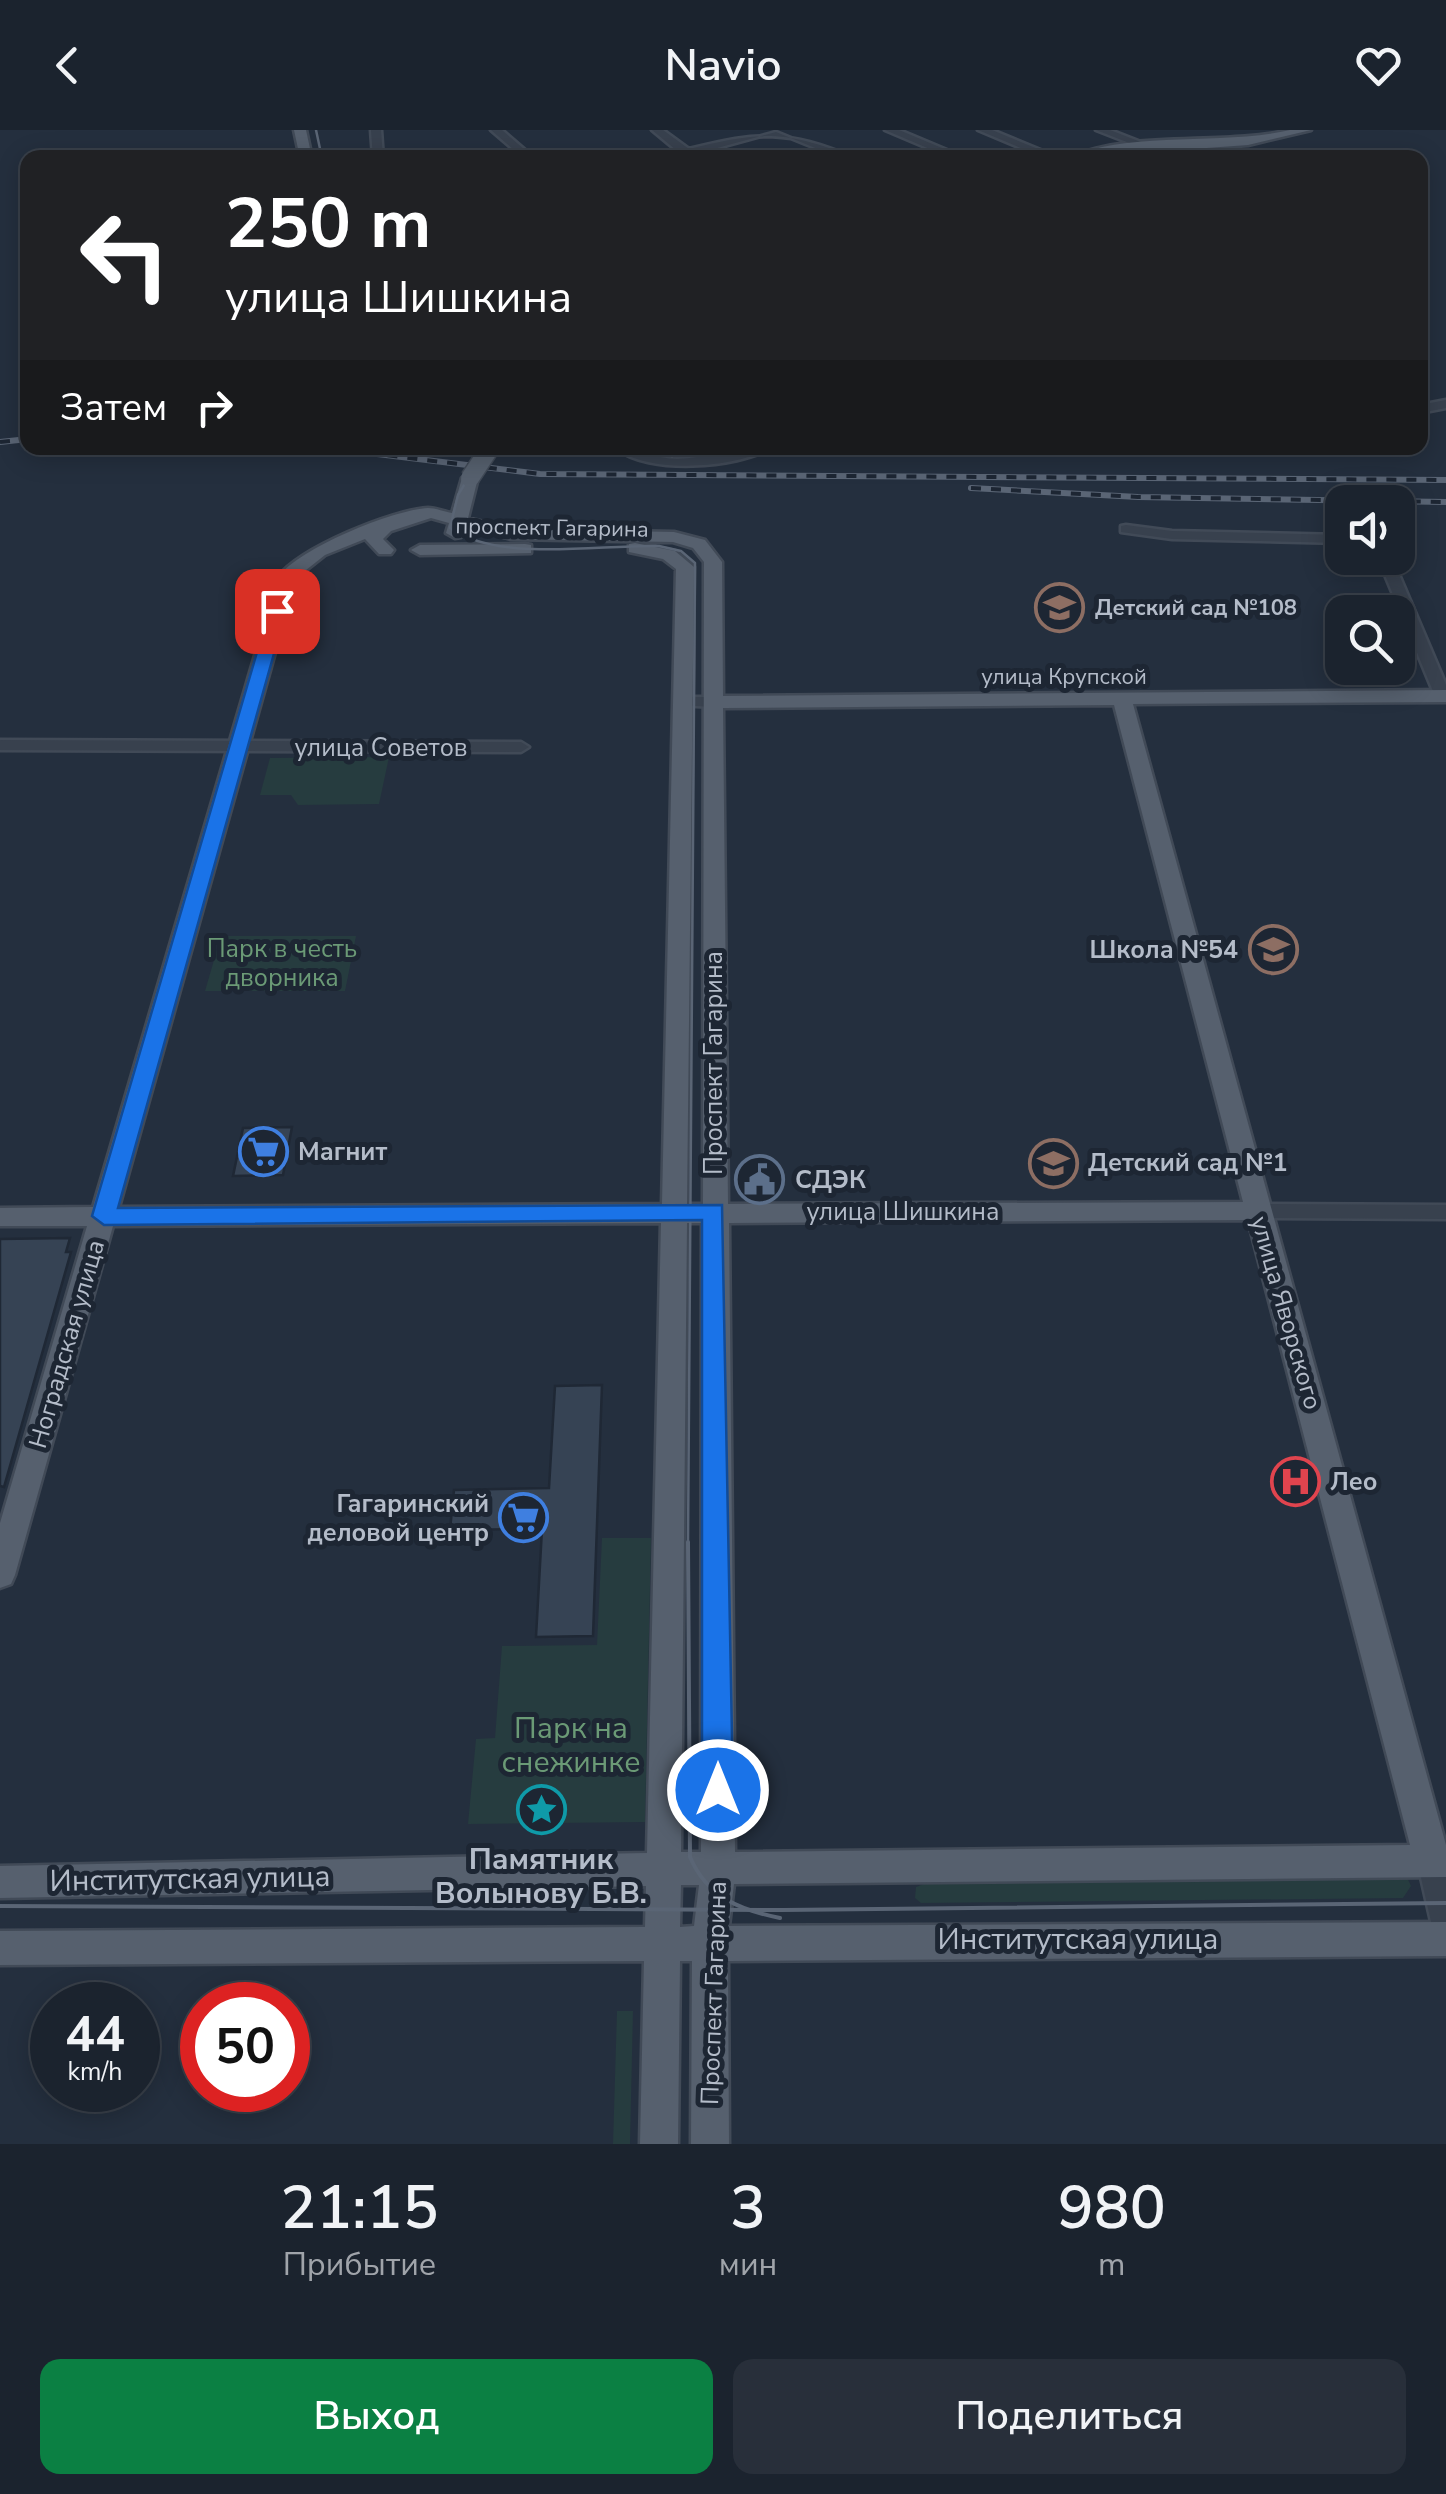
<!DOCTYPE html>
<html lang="ru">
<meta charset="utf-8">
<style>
body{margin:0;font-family:"Nunito Sans",sans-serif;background:#282f3a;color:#f1f3f6;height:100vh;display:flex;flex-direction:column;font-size:38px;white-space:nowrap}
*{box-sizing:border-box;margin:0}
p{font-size:32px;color:#a0a4aa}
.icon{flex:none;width:55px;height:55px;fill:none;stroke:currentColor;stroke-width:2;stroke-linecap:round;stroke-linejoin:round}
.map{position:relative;height:2014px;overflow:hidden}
.drawer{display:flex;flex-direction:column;background:#1b232e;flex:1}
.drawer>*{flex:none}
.top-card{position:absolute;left:20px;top:20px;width:1408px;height:305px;border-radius:20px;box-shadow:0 5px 25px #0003,0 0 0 2px #39404a;background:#202124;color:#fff;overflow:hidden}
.buttons{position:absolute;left:1325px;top:355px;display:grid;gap:20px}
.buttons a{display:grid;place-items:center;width:90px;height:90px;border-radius:20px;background:#1b232e;box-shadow:0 5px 25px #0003,0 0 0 2px #39404a;font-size:50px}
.speed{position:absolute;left:30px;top:1852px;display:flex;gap:20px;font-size:50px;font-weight:700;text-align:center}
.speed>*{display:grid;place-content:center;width:130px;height:130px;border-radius:50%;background:#1b232e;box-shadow:0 5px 25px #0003,0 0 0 2px #39404a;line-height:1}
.speed small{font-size:25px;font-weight:400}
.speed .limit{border:15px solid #d22;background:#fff;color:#111}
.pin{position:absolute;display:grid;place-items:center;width:85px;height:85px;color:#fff;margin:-42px;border-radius:20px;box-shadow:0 5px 15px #0006}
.me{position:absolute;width:110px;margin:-55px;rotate:0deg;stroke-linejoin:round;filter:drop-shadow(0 0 8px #0008)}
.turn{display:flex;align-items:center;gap:35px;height:210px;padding:0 40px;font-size:45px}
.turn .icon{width:130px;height:130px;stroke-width:2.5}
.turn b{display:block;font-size:70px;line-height:85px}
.then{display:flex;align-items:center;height:95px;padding:0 40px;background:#0003;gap:20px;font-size:38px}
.eta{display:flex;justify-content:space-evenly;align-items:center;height:170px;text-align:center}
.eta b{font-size:60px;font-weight:600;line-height:70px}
.cta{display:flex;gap:20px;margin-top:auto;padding:20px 40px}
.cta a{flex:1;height:115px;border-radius:20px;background:#0b8043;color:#fff;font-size:40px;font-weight:600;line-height:115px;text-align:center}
.cta a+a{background:#282f3a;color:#f1f3f6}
header{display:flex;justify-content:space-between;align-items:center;height:130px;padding:0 40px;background:#1b232e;font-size:45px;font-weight:600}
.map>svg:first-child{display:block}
</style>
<header><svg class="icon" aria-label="back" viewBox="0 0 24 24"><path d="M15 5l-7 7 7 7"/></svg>Navio<svg class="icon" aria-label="heart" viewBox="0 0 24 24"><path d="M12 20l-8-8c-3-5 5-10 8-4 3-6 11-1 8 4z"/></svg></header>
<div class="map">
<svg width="1446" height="2014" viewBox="0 0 1446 2014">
<rect width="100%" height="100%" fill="#242f3e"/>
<g fill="#263c3f">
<polygon points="389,627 379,674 298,675 291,665 260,665 270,628"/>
<polygon points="221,806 356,806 345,861 205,861"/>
<polygon points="602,1408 651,1408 645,1692 468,1694 476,1609 495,1608 502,1516 597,1515"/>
<polygon points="1405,1743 1411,1756 1403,1768 921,1773 915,1768 916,1757 938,1749"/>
<polygon points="617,1881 633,1881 630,2014 613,2014"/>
</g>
<g fill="#364354" stroke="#1f2835" stroke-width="2.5">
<polygon points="292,997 283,1045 233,1046 243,998"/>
<polygon points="70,1108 66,1122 71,1122 4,1357 0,1356 0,1109"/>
<polygon points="602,1255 593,1506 536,1507 542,1399 450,1400 454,1360 549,1358 555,1256"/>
</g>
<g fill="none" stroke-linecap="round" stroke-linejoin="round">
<defs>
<g id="minor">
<polygon points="371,0 381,0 383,28 373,28"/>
<polygon points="491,0 502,0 525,20 518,28 506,28 514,20"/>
<path d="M652 0H663L689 19C760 1 786 0 855 28H840L776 2 695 24 699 28 682 25Z"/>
<polygon points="885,0 899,0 966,28 951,28"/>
<polygon points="978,0 992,0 1060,28 1045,28"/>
<polygon points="1096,0 1110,0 1146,14 1137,16"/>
<polygon points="1446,270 1446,278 1420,283 1420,275"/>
<path d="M616 318C637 317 655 329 677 329 709 328 739 316 771 318 737 338 648 345 616 318Z"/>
<polygon points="1126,395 1172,401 1342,405 1342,413 1172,409 1121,402 1121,396"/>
<polygon points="1378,428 1392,428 1446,555 1446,570 1435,566"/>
<polygon points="683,567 715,567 723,572 715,577 677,575 677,569"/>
<polygon points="0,610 521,612 529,617 521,622 0,620"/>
<polygon points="1257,1074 1446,1075 1446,1089 1257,1088 1250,1086 1247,1081 1250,1076"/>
<polygon points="1431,1717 1441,1721 1446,1736 1446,1810 1436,1806 1432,1796 1417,1730 1421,1721"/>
</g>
<g id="major">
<polygon points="294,0 306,0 312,28 300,28"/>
<path d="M1290 0H1311L1248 15 1069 28C1128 0 1223 16 1290 0Z"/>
<path d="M470 343 478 348 468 388 511 399 674 402 705 410 722 432 723 566 1446 560V572L1133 574 1446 1715V1747L734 1754 729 1796 1446 1792V1826L728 1831 729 2014H691L692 1831H680L678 2014H640L644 1831 0 1835V1801L645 1797 646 1756 0 1768V1736L647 1723 661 1093 113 1096 15 1445 11 1454 0 1458V1393L87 1096H0V1078L93 1077 278 447C300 418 392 380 428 378 436 378 445 382 452 383L462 348ZM431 388 449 393 446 403 455 408 461 407 465 397 511 409 673 412 693 418 704 432 703 1074H687L694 437 675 421 635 413 629 414V422L663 429 676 439 662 1074 119 1077 296 448 325 425 365 409 379 424H391L394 420 383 409 391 401ZM1114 575 1243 1072 728 1074 723 578ZM1248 1090 1410 1715 735 1722 729 1093ZM687 1093H702L701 1722H681ZM681 1755H699L694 1796 680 1797Z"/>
<polygon points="525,414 531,415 531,423 420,425 411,420 420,415"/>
</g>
</defs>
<use href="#minor" stroke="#414a57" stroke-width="5"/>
<use href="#major" stroke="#414a57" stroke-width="5"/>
<use href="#minor" fill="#38414e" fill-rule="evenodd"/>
<use href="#major" fill="#56606e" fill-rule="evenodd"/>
<g stroke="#5a6575" stroke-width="2.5">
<polyline points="316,0 322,28"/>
<path d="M487 318 458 365 450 398C499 433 600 414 659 416L681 421 695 433 688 1414"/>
<polyline points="638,318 672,326 692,318"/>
</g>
<g stroke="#5a6575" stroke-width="4">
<path d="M688 1412 690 1727C707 1767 740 1780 780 1788"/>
<polyline points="0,1776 783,1780 1446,1773"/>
</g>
<defs>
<g id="rail">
<polyline points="0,312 28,309"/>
<polyline points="328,318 540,344 1446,350"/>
<polyline points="971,358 1138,367 1446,372"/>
</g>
</defs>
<use href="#rail" stroke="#5a6575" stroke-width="6"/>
<use href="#rail" stroke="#1d2633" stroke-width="4" stroke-dasharray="10" stroke-linecap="butt"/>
<defs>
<polyline id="major-bridge" points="470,348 490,318"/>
</defs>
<use href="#major-bridge" stroke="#414a57" stroke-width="21" stroke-linecap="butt"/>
<use href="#major-bridge" stroke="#56606e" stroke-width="18"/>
</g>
<polygon fill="#1a73e8" stroke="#114b97" stroke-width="2.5" points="277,476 286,481 118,1078 722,1075 733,1660 728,1670 718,1675 707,1670 702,1660 702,1090 104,1095 92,1086 269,481"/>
<defs>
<symbol id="school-ring" viewBox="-11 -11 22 22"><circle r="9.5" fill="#1d2633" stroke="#8d6e63" stroke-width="1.5"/><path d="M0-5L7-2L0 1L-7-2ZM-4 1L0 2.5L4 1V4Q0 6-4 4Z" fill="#8d6e63"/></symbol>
<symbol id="supermarket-ring" viewBox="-11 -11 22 22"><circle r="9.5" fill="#1d2633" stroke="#3f7fe0" stroke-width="1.5"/><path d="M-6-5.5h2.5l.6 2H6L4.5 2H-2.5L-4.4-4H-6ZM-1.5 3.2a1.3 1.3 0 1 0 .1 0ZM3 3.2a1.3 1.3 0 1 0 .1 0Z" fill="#3f7fe0"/></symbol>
<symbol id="civic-ring" viewBox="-11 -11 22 22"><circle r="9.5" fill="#1d2633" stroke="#5c6f8a" stroke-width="1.5"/><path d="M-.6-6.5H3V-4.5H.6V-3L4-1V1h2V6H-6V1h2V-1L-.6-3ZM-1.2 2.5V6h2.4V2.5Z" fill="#5c6f8a"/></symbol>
<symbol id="hospital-ring" viewBox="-11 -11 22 22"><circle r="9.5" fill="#1d2633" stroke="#e0444e" stroke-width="1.5"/><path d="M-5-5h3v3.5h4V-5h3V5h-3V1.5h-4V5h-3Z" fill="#e0444e"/></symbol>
<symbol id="sight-ring" viewBox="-11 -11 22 22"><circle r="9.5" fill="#1d2633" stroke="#0f9aa8" stroke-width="1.5"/><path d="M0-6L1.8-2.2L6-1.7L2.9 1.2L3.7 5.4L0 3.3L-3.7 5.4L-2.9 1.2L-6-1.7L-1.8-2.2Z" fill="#0f9aa8"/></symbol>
</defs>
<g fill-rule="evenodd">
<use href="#school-ring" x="1032" y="450" width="55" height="55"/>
<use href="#school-ring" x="1246" y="792" width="55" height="55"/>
<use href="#supermarket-ring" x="236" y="994" width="55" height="55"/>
<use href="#school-ring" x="1026" y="1006" width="55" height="55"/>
<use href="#civic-ring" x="732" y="1022" width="55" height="55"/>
<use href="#hospital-ring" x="1268" y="1324" width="55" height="55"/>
<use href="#supermarket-ring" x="496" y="1360" width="55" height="55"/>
<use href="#sight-ring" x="514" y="1652" width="55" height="55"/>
</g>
<g text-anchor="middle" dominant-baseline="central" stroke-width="10" stroke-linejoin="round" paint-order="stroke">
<g font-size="22" fill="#b4bcc9" stroke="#1d2633">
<text transform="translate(552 398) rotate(1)">проспект Гагарина</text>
<text x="1064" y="547">улица Крупской</text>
</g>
<g font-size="22" font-weight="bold" fill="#b4bcc9" stroke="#1d2633" text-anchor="start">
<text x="1095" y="478">Детский сад №108</text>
</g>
<g font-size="25" fill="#b4bcc9" stroke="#1d2633">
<text x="381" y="618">улица Советов</text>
<text transform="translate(714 933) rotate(-90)">Проспект Гагарина</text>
<text x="903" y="1082">улица Шишкина</text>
<text transform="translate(1286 1183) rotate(74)">улица Яворского</text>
<text transform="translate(67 1214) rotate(-74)">Ноградская улица</text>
<text transform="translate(714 1863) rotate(-88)">Проспект Гагарина</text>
</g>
<g font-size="25" fill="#6b9a76" stroke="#1d2633">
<text x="282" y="819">Парк в честь<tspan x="282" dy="29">дворника</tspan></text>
</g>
<g font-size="25" font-weight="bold" fill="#b4bcc9" stroke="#1d2633" text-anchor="start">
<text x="1238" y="820" text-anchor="end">Школа №54</text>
<text x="298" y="1022">Магнит</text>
<text x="1088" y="1033">Детский сад №1</text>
<text x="795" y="1050">СДЭК</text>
<text x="1330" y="1352">Лео</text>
<text x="489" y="1374" text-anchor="end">Гагаринский<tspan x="489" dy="29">деловой центр</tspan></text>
</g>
<g font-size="30" fill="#6b9a76" stroke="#1d2633">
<text x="571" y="1598">Парк на<tspan x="571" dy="34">снежинке</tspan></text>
</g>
<g font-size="30" font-weight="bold" fill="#b4bcc9" stroke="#1d2633">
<text x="541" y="1729">Памятник<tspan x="541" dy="34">Волынову Б.В.</tspan></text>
</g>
<g font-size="30" fill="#b4bcc9" stroke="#1d2633">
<text transform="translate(190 1749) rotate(-1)">Институтская улица</text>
<text x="1078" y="1809">Институтская улица</text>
</g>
</g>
</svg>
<div class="buttons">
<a><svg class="icon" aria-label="sound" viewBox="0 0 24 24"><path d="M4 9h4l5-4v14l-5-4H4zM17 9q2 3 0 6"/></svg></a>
<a><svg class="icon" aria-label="search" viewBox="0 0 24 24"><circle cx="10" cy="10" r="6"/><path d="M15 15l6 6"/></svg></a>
</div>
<div class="speed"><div>44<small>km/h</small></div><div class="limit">50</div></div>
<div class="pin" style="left:277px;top:481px;background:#d93025"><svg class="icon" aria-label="arrive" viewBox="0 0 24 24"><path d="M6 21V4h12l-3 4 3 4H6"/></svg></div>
<svg class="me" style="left:718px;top:1660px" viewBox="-20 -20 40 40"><circle r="17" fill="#1a73e8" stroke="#fff" stroke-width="3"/><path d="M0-11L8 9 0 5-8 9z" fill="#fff"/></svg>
<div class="top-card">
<div class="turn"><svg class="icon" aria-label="left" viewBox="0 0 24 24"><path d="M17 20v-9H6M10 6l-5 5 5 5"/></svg><div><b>250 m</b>улица Шишкина</div></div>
<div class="then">Затем<svg class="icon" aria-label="right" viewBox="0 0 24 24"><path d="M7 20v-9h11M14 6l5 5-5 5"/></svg></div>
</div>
</div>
<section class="drawer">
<div class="eta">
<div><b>21:15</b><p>Прибытие</p></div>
<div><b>3</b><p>мин</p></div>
<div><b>980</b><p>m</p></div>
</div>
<div class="cta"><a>Выход</a><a>Поделиться</a></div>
</section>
